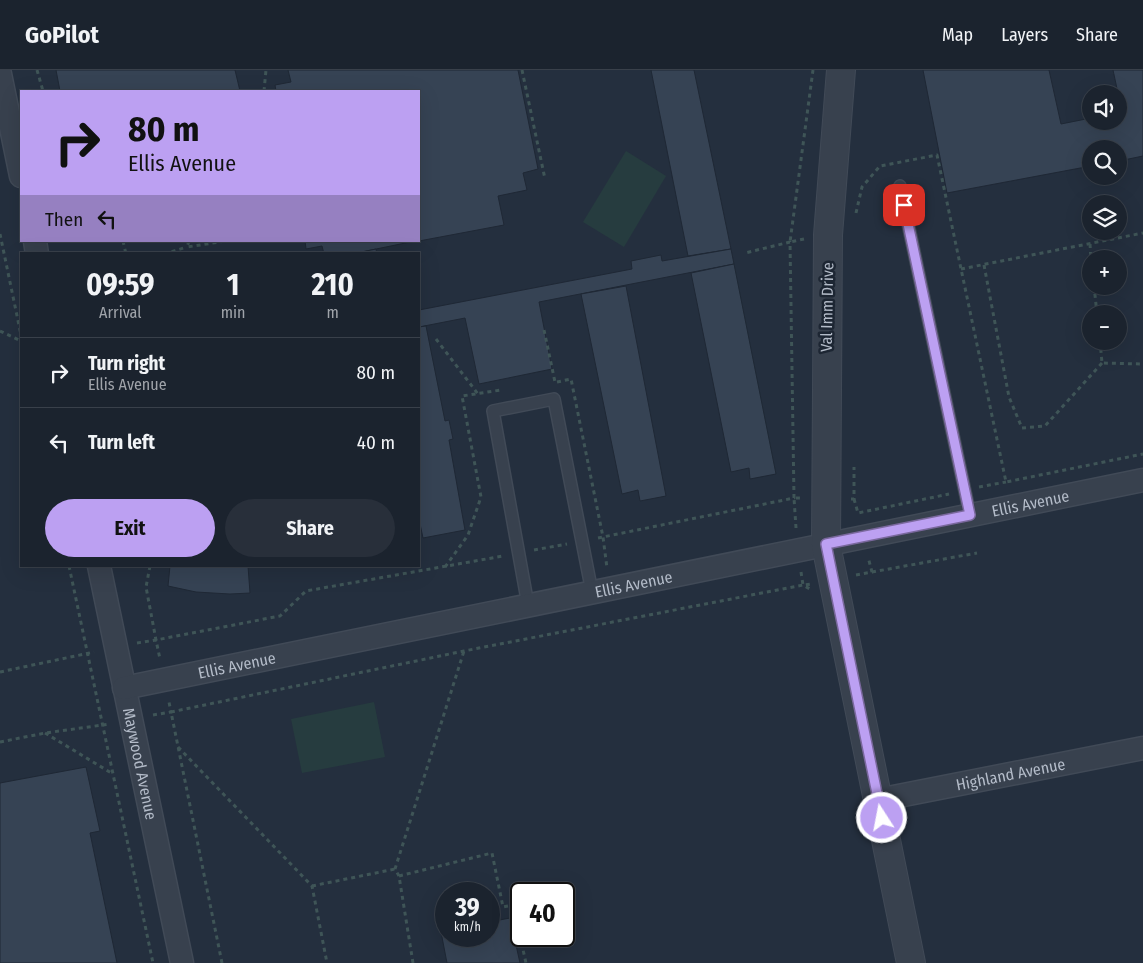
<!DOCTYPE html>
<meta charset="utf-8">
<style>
body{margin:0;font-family:"Fira Sans Condensed",sans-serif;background:#282f3a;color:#f1f3f6;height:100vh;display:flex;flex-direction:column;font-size:19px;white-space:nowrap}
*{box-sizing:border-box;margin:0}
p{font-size:16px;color:#a0a4aa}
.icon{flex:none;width:28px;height:28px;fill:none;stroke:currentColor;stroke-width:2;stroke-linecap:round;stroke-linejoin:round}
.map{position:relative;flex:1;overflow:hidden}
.panel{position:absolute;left:20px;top:182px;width:400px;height:315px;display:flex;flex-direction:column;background:#1b232e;border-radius:0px;box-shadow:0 5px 20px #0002,0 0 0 1px #39404a}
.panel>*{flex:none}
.hud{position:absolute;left:20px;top:20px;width:400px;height:152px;border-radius:0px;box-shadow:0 5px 20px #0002,0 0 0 1px #39404a;background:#bca0f2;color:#111;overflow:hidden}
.controls{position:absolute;left:1082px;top:15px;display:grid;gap:10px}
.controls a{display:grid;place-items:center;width:45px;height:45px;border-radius:50%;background:#1b232e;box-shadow:0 5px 20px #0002,0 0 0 1px #39404a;font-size:25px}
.speed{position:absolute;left:435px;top:812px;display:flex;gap:10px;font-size:25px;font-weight:700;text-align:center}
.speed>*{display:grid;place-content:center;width:65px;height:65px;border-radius:50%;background:#1b232e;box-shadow:0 5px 20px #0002,0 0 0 1px #39404a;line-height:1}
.speed small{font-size:12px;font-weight:400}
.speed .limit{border:2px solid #111;border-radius:8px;background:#fff;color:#111}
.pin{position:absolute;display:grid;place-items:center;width:42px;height:42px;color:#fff;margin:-21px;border-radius:10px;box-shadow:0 2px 8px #0006}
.me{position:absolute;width:55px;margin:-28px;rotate:349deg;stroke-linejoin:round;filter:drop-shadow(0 0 4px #0008)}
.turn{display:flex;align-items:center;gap:18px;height:105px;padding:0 25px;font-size:22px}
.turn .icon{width:65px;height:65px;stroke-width:2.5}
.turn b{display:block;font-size:35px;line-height:42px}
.then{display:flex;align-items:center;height:48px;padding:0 25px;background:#0003;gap:10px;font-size:19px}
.eta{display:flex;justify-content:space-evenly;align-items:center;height:85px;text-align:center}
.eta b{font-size:30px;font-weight:700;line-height:35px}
.cta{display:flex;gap:10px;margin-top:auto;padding:10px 25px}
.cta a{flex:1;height:58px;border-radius:30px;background:#bca0f2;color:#111;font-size:20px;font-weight:700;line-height:58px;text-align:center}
.cta a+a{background:#282f3a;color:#f1f3f6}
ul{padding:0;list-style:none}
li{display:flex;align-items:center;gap:15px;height:70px;padding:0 25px;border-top:1px solid #39404a}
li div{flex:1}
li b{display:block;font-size:19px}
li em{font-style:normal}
header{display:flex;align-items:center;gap:30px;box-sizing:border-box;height:70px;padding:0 25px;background:#1b232e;border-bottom:1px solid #39404a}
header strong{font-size:24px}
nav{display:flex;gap:28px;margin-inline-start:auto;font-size:18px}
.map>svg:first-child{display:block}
</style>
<header>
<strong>GoPilot</strong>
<nav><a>Map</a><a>Layers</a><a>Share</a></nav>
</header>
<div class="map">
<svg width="1143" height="893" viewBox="0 0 1143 893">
<rect width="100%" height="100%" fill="#242f3e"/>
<g fill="#263c3f">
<polygon points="626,81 666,106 624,177 583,152"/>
<polygon points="374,632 385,687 302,703 291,649"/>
</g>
<g fill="#364354" stroke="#1f2835">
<polygon points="56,0 235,0 240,21 60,21"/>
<polygon points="288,0 518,0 538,99 523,103 527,120 498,126 504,155 419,171 419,21 276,21 275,15 291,12"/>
<polygon points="651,0 694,0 731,179 688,186"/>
<polygon points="923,0 1049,0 1061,54 1091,48 1091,51 1119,51 1119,42 1122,42 1113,0 1143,0 1143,86 1119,91 1119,79 1091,79 1091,96 947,123"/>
<polygon points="305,171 415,171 352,184 324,184 322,176 306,179"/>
<polygon points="376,179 377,184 352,184"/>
<polygon points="731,179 734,194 539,232 552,299 479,314 465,248 419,257 419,240 632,199 631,191 661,185 662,191"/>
<polygon points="734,194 776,404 750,409 749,398 731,402 691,203"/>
<polygon points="626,216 666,426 640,431 638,420 622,424 581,224"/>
<polygon points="426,256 445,351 449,350 453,369 449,370 465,460 423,468 419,449 419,257"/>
<polygon points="170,496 248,496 250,523 230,524 196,522 168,516"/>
<polygon points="86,697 100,761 90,763 117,893 0,893 0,713"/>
<polygon points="510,848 520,893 447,893 441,862 446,861 446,866 489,866 489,852"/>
</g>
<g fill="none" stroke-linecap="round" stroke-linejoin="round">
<defs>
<g id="service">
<polyline points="900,116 970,445"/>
<polyline points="528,535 493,341 554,329 592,522"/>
</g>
<g id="minor">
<polyline points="0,4 21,106"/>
<polyline points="35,171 37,184"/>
<path id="s1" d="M99 496 182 893"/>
<path id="s2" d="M124 618 1143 410"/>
<path id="s3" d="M878 730 1143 678"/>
</g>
<polyline id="tertiary" points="841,0 828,165 826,475 911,893"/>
</defs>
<use href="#service" stroke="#414a57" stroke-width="14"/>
<use href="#minor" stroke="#414a57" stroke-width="25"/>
<use href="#tertiary" stroke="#414a57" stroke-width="30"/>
<g stroke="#3f5557" stroke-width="3" stroke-dasharray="4 4" stroke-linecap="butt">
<polyline points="37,0 43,21"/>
<polyline points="522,0 545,109"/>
<polyline points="264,21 266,0"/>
<polyline points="856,143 862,117 880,96 937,85 1006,412 1143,384"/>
<polyline points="0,164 21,265"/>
<polyline points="804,169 790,172 813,0"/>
<polyline points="123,171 126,184"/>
<polyline points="189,171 187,177 226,171"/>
<polyline points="1090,174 1091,189"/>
<polyline points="164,184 187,177"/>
<polyline points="984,195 1009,327 1022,358 1045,356 1102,293"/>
<polyline points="961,199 1143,163"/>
<polyline points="1094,216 1097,244"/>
<polyline points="544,260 555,312"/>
<polyline points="0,261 21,271"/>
<polyline points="436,269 478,324"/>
<polyline points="1100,271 1102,293 1143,294"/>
<polyline points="557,312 571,309 603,467 607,498"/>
<polyline points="979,417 1006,412"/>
<polyline points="851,429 854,429 854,397"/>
<polyline points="854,429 858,443 949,424"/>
<polyline points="796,458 794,428 803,428"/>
<polyline points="598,468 794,428 790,172 745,183"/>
<polyline points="534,480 567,474"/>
<polyline points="69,496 153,893"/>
<polyline points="150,496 146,517 156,570 280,546 306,521 503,486"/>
<polyline points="445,497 468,465 481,427 462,326 501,320"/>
<polyline points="801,502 803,515 811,514"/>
<polyline points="872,502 977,483"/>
<polyline points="856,505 872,502 868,487"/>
<polyline points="137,573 156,570 160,589"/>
<polyline points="0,602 94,582"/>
<polyline points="153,645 171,642 169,632"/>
<polyline points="45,663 113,704"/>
<polyline points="0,672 45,663 110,654"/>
<polyline points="178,677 312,816 327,893"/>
<polyline points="399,806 492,783 503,837 513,835 526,893"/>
<polyline points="312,816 395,799"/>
<polyline points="222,893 171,642 464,581 803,515 810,519"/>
<polyline points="413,893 399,806 395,799 464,581"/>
</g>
<use href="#service" stroke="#38414e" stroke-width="11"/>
<use href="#minor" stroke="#38414e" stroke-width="22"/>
<use href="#tertiary" stroke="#38414e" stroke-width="28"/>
</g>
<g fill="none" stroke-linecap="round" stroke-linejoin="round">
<defs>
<polyline id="route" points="882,748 826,474 970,445 904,135"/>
</defs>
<use href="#route" stroke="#7a689d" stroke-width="12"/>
<use href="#route" stroke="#bca0f2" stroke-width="9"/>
</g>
<g text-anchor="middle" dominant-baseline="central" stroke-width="5" stroke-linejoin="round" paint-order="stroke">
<g font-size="16" fill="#b4bcc9" stroke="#1d2633">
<text transform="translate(827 237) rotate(-89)">Val Imm Drive</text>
<text stroke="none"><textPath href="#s2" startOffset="925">Ellis Avenue</textPath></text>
<text stroke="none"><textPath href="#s2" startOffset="520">Ellis Avenue</textPath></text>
<text stroke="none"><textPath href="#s2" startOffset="115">Ellis Avenue</textPath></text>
<text stroke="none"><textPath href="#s1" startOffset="202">Maywood Avenue</textPath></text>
<text stroke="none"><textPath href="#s3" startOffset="135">Highland Avenue</textPath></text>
</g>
</g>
</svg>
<div class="controls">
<a><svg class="icon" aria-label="sound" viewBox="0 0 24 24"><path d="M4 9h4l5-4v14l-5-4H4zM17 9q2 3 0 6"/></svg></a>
<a><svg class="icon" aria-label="search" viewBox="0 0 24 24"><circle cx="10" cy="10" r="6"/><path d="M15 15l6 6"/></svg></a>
<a><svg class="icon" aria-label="layers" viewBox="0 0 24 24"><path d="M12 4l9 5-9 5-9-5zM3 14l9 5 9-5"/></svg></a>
<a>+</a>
<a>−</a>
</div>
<div class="speed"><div>39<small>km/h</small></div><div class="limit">40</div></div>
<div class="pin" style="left:904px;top:135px;background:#d93025"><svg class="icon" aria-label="arrive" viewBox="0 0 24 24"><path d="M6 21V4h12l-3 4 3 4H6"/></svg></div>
<svg class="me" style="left:882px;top:748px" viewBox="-20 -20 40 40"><circle r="17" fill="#bca0f2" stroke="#fff" stroke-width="3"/><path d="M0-11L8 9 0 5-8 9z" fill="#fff"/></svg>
<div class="hud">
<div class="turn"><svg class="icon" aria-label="right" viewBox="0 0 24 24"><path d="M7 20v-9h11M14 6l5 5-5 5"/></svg><div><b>80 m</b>Ellis Avenue</div></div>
<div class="then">Then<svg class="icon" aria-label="left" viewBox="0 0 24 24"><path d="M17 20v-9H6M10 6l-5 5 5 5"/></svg></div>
</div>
<section class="panel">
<div class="eta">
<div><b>09:59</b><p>Arrival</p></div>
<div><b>1</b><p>min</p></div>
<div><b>210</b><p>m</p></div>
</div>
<ul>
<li><svg class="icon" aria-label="right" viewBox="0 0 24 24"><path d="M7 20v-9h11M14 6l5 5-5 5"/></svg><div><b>Turn right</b><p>Ellis Avenue</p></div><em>80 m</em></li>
<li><svg class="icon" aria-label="left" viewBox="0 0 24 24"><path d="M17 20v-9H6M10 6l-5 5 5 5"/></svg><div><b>Turn left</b></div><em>40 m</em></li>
</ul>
<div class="cta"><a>Exit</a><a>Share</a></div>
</section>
</div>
